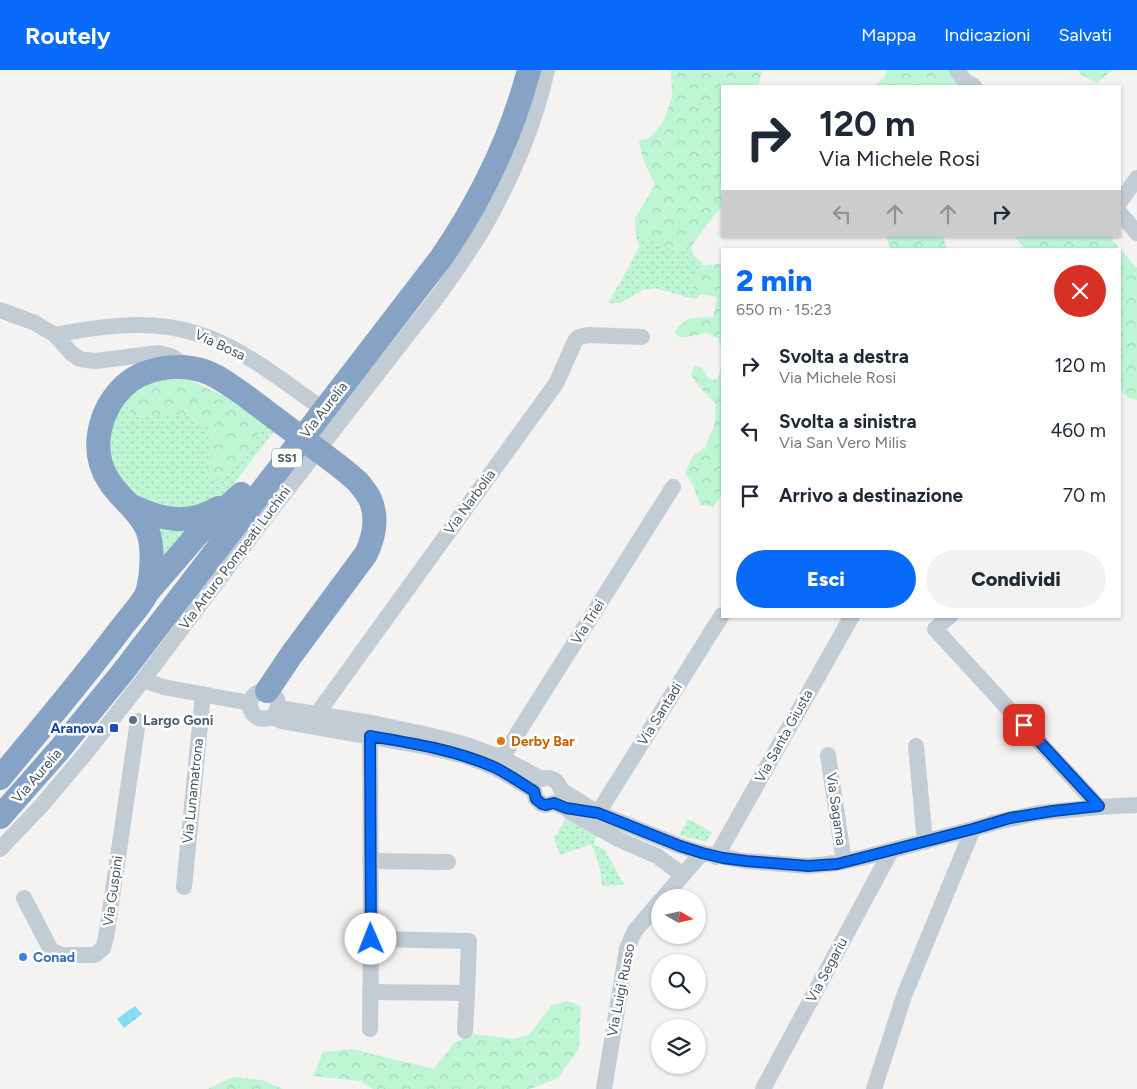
<!DOCTYPE html>
<html lang="it">
<meta charset="utf-8">
<style>
body{margin:0;font-family:Figtree,sans-serif;background:#f2f2f3;color:#1f2937;height:100vh;display:flex;flex-direction:column;font-size:19px;white-space:nowrap}
*{box-sizing:border-box;margin:0}
p{font-size:16px;color:#747a83}
.icon{flex:none;width:28px;height:28px;fill:none;stroke:currentColor;stroke-width:2;stroke-linecap:round;stroke-linejoin:round}
.map{position:relative;flex:1;overflow:hidden}
.sheet{position:absolute;left:721px;top:178px;width:400px;height:370px;display:flex;flex-direction:column;background:#fff;border-radius:0px;box-shadow:0 1px 4px #0004}
.sheet>*{flex:none}
.top-card{position:absolute;left:721px;top:15px;width:400px;height:152px;border-radius:0px;box-shadow:0 1px 4px #0004;background:#fff;color:#1f2937;overflow:hidden}
.needle{width:32px;rotate:99deg}
.buttons{position:absolute;left:651px;top:819px;display:grid;gap:10px}
.buttons a{display:grid;place-items:center;width:55px;height:55px;border-radius:50%;background:#fff;box-shadow:0 1px 4px #0004;font-size:25px}
.pin{position:absolute;display:grid;place-items:center;width:42px;height:42px;color:#fff;margin:-21px;border-radius:10px;box-shadow:0 2px 8px #0006}
.me{position:absolute;width:55px;margin:-28px;rotate:359deg;stroke-linejoin:round;filter:drop-shadow(0 0 4px #0008)}
.turn{display:flex;align-items:center;gap:18px;height:105px;padding:0 15px;font-size:22px}
.turn .icon{width:65px;height:65px;stroke-width:2.5}
.turn b{display:block;font-size:35px;line-height:42px}
.lanes{display:flex;align-items:center;height:48px;padding:0 15px;background:#0003;justify-content:center;gap:25px;direction:ltr}
.lanes .off{opacity:.35}
.round{display:grid;place-items:center;flex:none;width:52px;height:52px;border-radius:26px;background:#f2f2f3}
.headline{display:flex;align-items:center;justify-content:space-between;height:85px;padding:0 15px}
h1{font-size:30px;font-weight:800;line-height:38px;color:#086af9}
.cta{display:flex;gap:10px;margin-top:auto;padding:10px 15px}
.cta a{flex:1;height:58px;border-radius:30px;background:#086af9;color:#fff;font-size:20px;font-weight:800;line-height:58px;text-align:center}
.cta a+a{background:#f2f2f3;color:#1f2937}
ul{padding:0;list-style:none}
li{display:flex;align-items:center;gap:15px;height:65px;padding:0 15px}
li div{flex:1}
li b{display:block;font-size:19px}
li em{font-style:normal}
header{display:flex;align-items:center;gap:30px;box-sizing:border-box;height:70px;padding:0 25px;background:#086af9;color:#fff}
header strong{font-size:24px}
nav{display:flex;gap:28px;margin-inline-start:auto;font-size:18px}
.map>svg:first-child{display:block}
</style>
<header>
<strong>Routely</strong>
<nav><a>Mappa</a><a>Indicazioni</a><a>Salvati</a></nav>
</header>
<div class="map">
<svg width="1137" height="1019" viewBox="0 0 1137 1019">
<defs>
<pattern id="grass-dots" width="8" height="8" patternUnits="userSpaceOnUse" patternTransform="scale(1.25)"><rect width="8" height="8" fill="#bef5d5"/><path d="M2 2h.1M6 6h.1" fill="none" stroke="#a5d4b9" stroke-width="1.8" stroke-linecap="round"/></pattern>
<pattern id="forest-crowns" width="20" height="18" patternUnits="userSpaceOnUse" patternTransform="scale(1.25)"><rect width="20" height="18" fill="#bef5d5"/><path d="M2 6a3 3 0 1 1 6 0M12 15a3 3 0 1 1 6 0" fill="none" stroke="#a5d4b9"/></pattern>
<pattern id="water-ripples" width="26" height="14" patternUnits="userSpaceOnUse" patternTransform="scale(1.25)"><rect width="26" height="14" fill="#87dbf6"/><path d="M2 4q2-2 4 0t4 0M15 11q2-2 4 0t4 0" fill="none" stroke="#70b4cb"/></pattern>
</defs>
<rect width="100%" height="100%" fill="#f5f2f2"/>
<g fill="url(#grass-dots)">
<polygon points="636,165 662,176 680,180 692,175 692,184 705,196 693,204 691,216 701,224 695,229 654,218 643,220 620,233 608,233 629,197 639,177"/>
<polygon points="133,323 129,335 131,347 186,345 211,359 209,404 233,330 275,360 235,412 214,435 160,444 117,410 107,370 116,343"/>
<polygon points="156,457 192,459 159,502"/>
<path d="M565 749 597 766 593 774 605 780 624 815 602 816C601 801 598 788 591 774L560 785 555 772 554 766 557 765Z"/>
<polygon points="688,749 712,762 706,772 679,765"/>
</g>
<g fill="url(#forest-crowns)">
<polygon points="671,0 762,1 758,16 722,16 722,135 692,175 680,180 662,176 636,165 635,148 655,115 643,89 639,71 650,68 664,51 672,27"/>
<polygon points="887,0 949,0 954,10 965,16 874,16 885,7"/>
<polygon points="1078,0 1117,0 1111,1 1097,13 1081,5"/>
<polygon points="886,166 943,166 947,179 890,179"/>
<polygon points="1014,166 1113,166 1113,171 1120,179 1026,179"/>
<polygon points="1120,179 1137,198 1137,330 1127,327 1120,319"/>
<polygon points="722,193 722,281 718,268 707,263 682,268 675,264 677,257 690,248 713,247 717,227 701,224 691,216 693,204 705,196"/>
<polygon points="722,292 722,424 713,437 700,434 693,415 685,403 692,387 705,377 714,357 716,334 699,317 691,305 694,296 701,297 710,310 718,309"/>
<path d="M153 310H189L233 330 257 354 259 361 249 382 222 409 209 405 211 359 186 345 131 347C126 323 135 322 153 310Z"/>
<polygon points="568,931 581,936 579,978 558,1008 530,1019 373,1019 360,1011 313,1006 323,982 352,979 434,999 454,973 475,964 513,969 529,965 552,935"/>
<polygon points="233,1007 262,1010 283,1019 208,1019"/>
</g>
<polygon fill="url(#water-ripples)" points="135,936 142,944 124,958 117,949"/>
<g fill="none" stroke-linecap="round" stroke-linejoin="round">
<g stroke="#c2ccd5" stroke-width="16">
<polyline points="957,0 964,10 974,16"/>
<polyline points="1120,132 1137,108"/>
<polyline points="1120,143 1137,163"/>
<polyline points="0,240 35,253 55,265 71,283 80,289 85,290 96,291 158,283 171,286 187,297"/>
<path d="M55 265C100 256 150 249 195 263 239 276 276 306 313 332"/>
<polyline points="950,546 935,559 1099,737"/>
<polyline points="143,610 163,617 250,633"/>
<circle cx="264" cy="635" r="14"/>
<path d="M278 638 372 653 424 664 467 675 502 688 542 709C551 706 558 710 561 720L598 743 680 776 702 783 745 791 808 796 837 793 857 789 973 759 997 752 1038 743 1099 737 1137 735"/>
<polyline points="317,644 555,315 560,305 575,271 579,267 588,265 642,267"/>
<polyline points="272,647 282,651 423,676 465,686 496,698 534,721 536,729 542,734 546,735 554,733 566,738 593,742"/>
<polyline points="916,676 925,772"/>
<polyline points="828,685 844,792"/>
<polyline points="502,688 673,417"/>
<polyline points="570,742 618,769 657,786 676,800"/>
<polyline points="598,743 722,545"/>
<path d="M0 779 41 736 85 684 143 610 265 448 438 226C454 204 469 182 483 159 511 111 535 54 547 0"/>
<polyline points="716,787 852,546"/>
<polyline points="370,791 448,792"/>
<polyline points="184,817 203,624"/>
<polyline points="24,828 51,880 61,885 95,885 103,878 106,868 138,651"/>
<polyline points="663,828 702,783"/>
<polyline points="370,922 467,923 469,871 371,869"/>
<polyline points="370,959 371,869 370,666"/>
<polyline points="465,961 467,923"/>
<polyline points="604,1019 627,879 634,862 660,831"/>
<polyline points="763,1019 891,781"/>
<polyline points="874,1019 904,926 973,759"/>
</g>
<g stroke="#86a3c5" stroke-width="24">
<path d="M132 436C162 450 188 456 218 438"/>
<polyline points="147,523 197,465 241,424"/>
<path d="M0 708C41 658 83 609 122 557 128 549 146 529 148 520 152 503 154 476 147 459 138 439 120 429 109 411 89 381 99 341 123 317 143 297 178 293 204 301 219 306 231 316 243 324 263 339 283 354 303 369 321 383 341 396 358 412 362 417 367 423 370 429 378 447 374 467 366 484L292 584 267 621"/>
<path d="M0 747 59 680 122 603 441 188C481 130 511 68 529 0"/>
</g>
</g>
<g fill="none" stroke-linecap="round" stroke-linejoin="round">
<defs>
<path id="route" d="M371 869 370 666C412 673 455 680 494 697 508 704 521 713 534 721L536 729 542 734 546 735 554 733 566 738 598 743 680 776 702 783 723 788 746 791 808 796 837 794 857 789 973 759 1010 748 1053 741 1099 736 1024 655"/>
</defs>
<use href="#route" stroke="#0545a2" stroke-width="12"/>
<use href="#route" stroke="#086af9" stroke-width="9"/>
</g>
<circle fill="#5c6f8a" stroke="#fff" stroke-width="2" cx="133" cy="650" r="5"/>
<rect fill="#1a4fb4" stroke="#fff" stroke-width="2" x="109" y="653" width="10" height="10" rx="2.5"/>
<circle fill="#e8710a" stroke="#fff" stroke-width="2" cx="501" cy="671" r="5"/>
<circle fill="#3f7fe0" stroke="#fff" stroke-width="2" cx="23" cy="887" r="5"/>
<g text-anchor="middle" dominant-baseline="central" stroke-width="5" stroke-linejoin="round" paint-order="stroke">
<rect fill="#fff" stroke="#7f8891" stroke-width="1" x="272" y="378.5" width="30" height="19" rx="4"/>
<g font-size="12" font-weight="bold" fill="#485562">
<text x="287" y="388">SS1</text>
</g>
<g font-size="14" fill="#485562" stroke="#fff">
<text transform="translate(220 275) rotate(25)">Via Bosa</text>
<text transform="translate(324 340) rotate(-52)">Via Aurelia</text>
<text transform="translate(470 432) rotate(-54)">Via Narbolia</text>
<text transform="translate(235 488) rotate(-53)">Via Arturo Pompeati Luchini</text>
<text transform="translate(588 552) rotate(-58)">Via Triei</text>
<text transform="translate(660 644) rotate(-58)">Via Santadi</text>
<text transform="translate(784 666) rotate(-61)">Via Santa Giusta</text>
<text transform="translate(37 706) rotate(-49)">Via Aurelia</text>
<text transform="translate(193 721) rotate(-84)">Via Lunamatrona</text>
<text transform="translate(836 739) rotate(82)">Via Sagama</text>
<text transform="translate(113 821) rotate(-82)">Via Guspini</text>
<text transform="translate(827 900) rotate(-62)">Via Segariu</text>
<text transform="translate(621 920) rotate(-79)">Via Luigi Russo</text>
</g>
<g font-size="14" font-weight="bold" fill="#4e5e75" stroke="#fff" text-anchor="start">
<text x="143" y="650">Largo Goni</text>
</g>
<g font-size="14" font-weight="bold" fill="#164399" stroke="#fff" text-anchor="end">
<text x="104" y="658">Aranova</text>
</g>
<g font-size="14" font-weight="bold" fill="#c56008" stroke="#fff" text-anchor="start">
<text x="511" y="671">Derby Bar</text>
</g>
<g font-size="14" font-weight="bold" fill="#366cbe" stroke="#fff" text-anchor="start">
<text x="33" y="887">Conad</text>
</g>
</g>
</svg>
<div class="buttons">
<a><svg class="needle" viewBox="-14 -14 28 28"><path d="M0-13l5 13h-10z" fill="#e53935"/><path d="M0 13l5-13h-10z" fill="#747a83"/></svg></a>
<a><svg class="icon" aria-label="search" viewBox="0 0 24 24"><circle cx="10" cy="10" r="6"/><path d="M15 15l6 6"/></svg></a>
<a><svg class="icon" aria-label="layers" viewBox="0 0 24 24"><path d="M12 4l9 5-9 5-9-5zM3 14l9 5 9-5"/></svg></a>
</div>
<div class="pin" style="left:1024px;top:655px;background:#d93025"><svg class="icon" aria-label="arrive" viewBox="0 0 24 24"><path d="M6 21V4h12l-3 4 3 4H6"/></svg></div>
<svg class="me" style="left:371px;top:869px" viewBox="-20 -20 40 40"><circle r="19" fill="#fff"/><path d="M0-13L10 11 0 6-10 11z" fill="#086af9"/></svg>
<div class="top-card">
<div class="turn"><svg class="icon" aria-label="right" viewBox="0 0 24 24"><path d="M7 20v-9h11M14 6l5 5-5 5"/></svg><div><b>120 m</b>Via Michele Rosi</div></div>
<div class="lanes"><svg class="icon off" aria-label="left" viewBox="0 0 24 24"><path d="M17 20v-9H6M10 6l-5 5 5 5"/></svg><svg class="icon off" aria-label="ahead" viewBox="0 0 24 24"><path d="M12 20V5M6 11l6-6 6 6"/></svg><svg class="icon off" aria-label="ahead" viewBox="0 0 24 24"><path d="M12 20V5M6 11l6-6 6 6"/></svg><svg class="icon" aria-label="right" viewBox="0 0 24 24"><path d="M7 20v-9h11M14 6l5 5-5 5"/></svg></div>
</div>
<section class="sheet">
<div class="headline"><div><h1>2 min</h1><p>650 m · 15:23</p></div><a class="round" style="background:#d93025;color:#fff"><svg class="icon" aria-label="close" viewBox="0 0 24 24"><path d="M6 6l12 12M18 6L6 18"/></svg></a></div>
<ul>
<li><svg class="icon" aria-label="right" viewBox="0 0 24 24"><path d="M7 20v-9h11M14 6l5 5-5 5"/></svg><div><b>Svolta a destra</b><p>Via Michele Rosi</p></div><em>120 m</em></li>
<li><svg class="icon" aria-label="left" viewBox="0 0 24 24"><path d="M17 20v-9H6M10 6l-5 5 5 5"/></svg><div><b>Svolta a sinistra</b><p>Via San Vero Milis</p></div><em>460 m</em></li>
<li><svg class="icon" aria-label="arrive" viewBox="0 0 24 24"><path d="M6 21V4h12l-3 4 3 4H6"/></svg><div><b>Arrivo a destinazione</b></div><em>70 m</em></li>
</ul>
<div class="cta"><a>Esci</a><a>Condividi</a></div>
</section>
</div>
